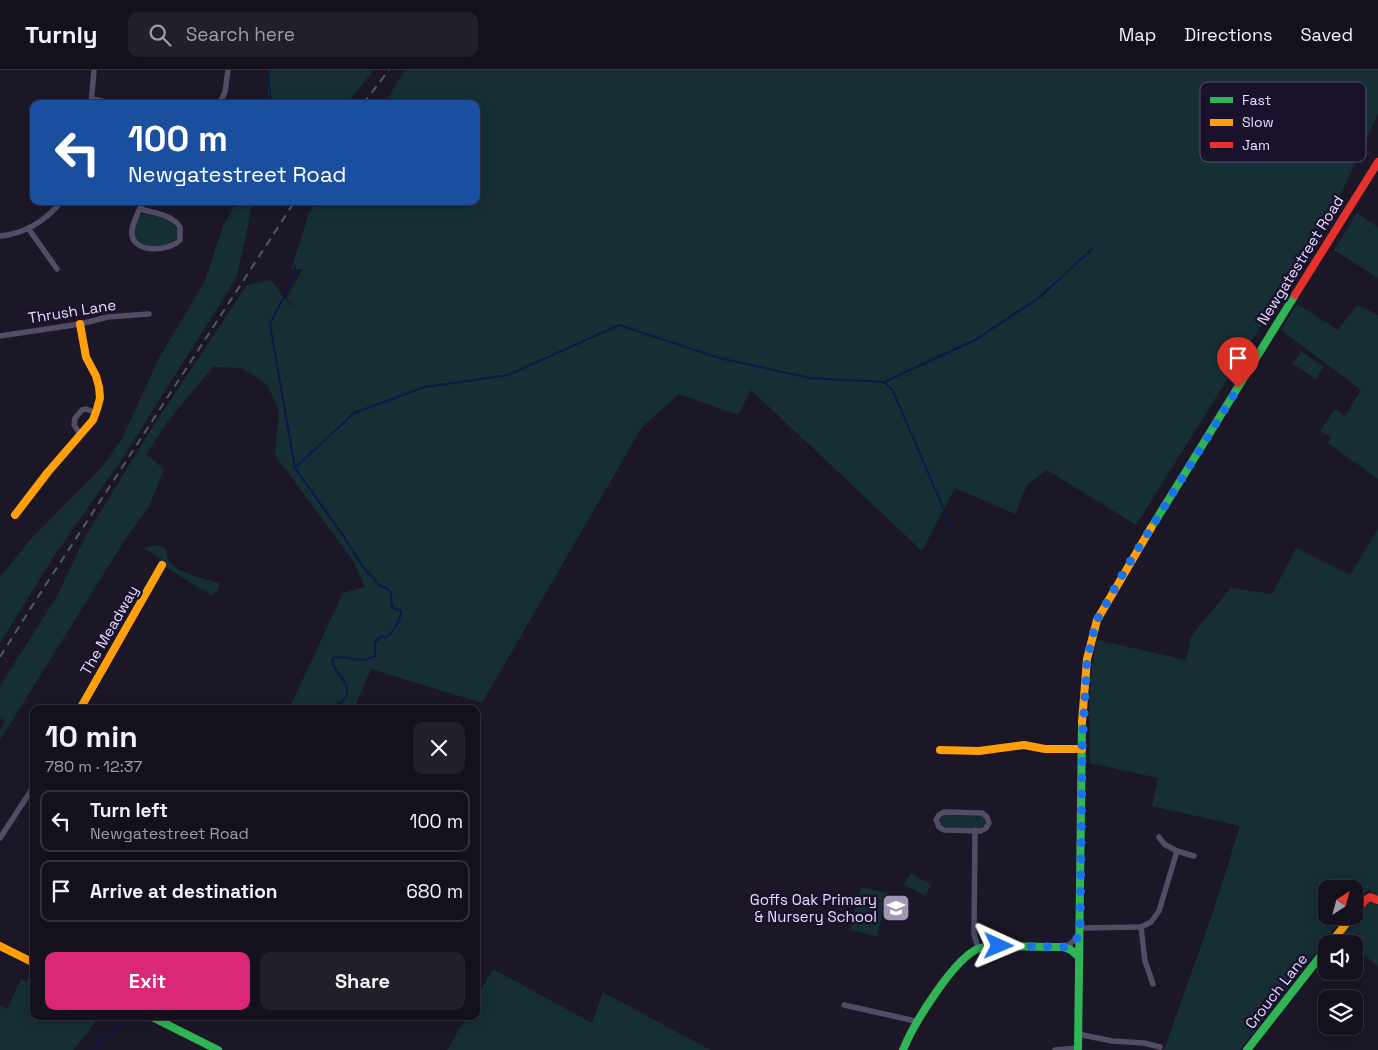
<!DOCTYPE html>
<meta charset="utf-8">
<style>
body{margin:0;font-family:"Space Grotesk",sans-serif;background:#221f29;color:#f1f3f6;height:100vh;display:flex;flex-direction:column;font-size:19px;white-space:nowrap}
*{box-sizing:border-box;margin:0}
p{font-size:16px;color:#9d9da3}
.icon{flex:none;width:28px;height:28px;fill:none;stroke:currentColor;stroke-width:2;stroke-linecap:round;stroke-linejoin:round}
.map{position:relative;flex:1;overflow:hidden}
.drawer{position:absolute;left:30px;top:635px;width:450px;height:315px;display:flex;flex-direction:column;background:#15111c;border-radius:10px;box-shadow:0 2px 12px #0003,0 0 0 1px #34313b}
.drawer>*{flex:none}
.banner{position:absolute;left:30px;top:30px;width:450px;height:105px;border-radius:10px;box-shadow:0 2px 12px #0003,0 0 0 1px #34313b;background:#1a4fa0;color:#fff;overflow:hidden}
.needle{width:32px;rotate:36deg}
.tools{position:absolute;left:1318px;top:810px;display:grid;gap:10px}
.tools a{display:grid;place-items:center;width:45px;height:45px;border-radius:10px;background:#15111c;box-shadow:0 2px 12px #0003,0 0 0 1px #34313b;font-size:25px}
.pin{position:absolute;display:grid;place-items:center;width:42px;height:42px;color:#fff;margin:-51px -21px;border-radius:50% 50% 50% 0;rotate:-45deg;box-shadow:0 0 5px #0007}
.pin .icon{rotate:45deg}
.me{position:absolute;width:55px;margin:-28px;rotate:91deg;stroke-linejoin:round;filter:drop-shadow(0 0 4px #0008)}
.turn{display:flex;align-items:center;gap:18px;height:105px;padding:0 15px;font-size:22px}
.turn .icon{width:65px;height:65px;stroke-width:2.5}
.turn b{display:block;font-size:35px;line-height:42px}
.round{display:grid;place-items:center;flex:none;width:52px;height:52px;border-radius:10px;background:#221f29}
.headline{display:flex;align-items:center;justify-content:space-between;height:85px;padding:0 15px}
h1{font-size:30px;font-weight:700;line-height:38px}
.action{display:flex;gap:10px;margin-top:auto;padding:10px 15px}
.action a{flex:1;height:58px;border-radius:10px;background:#db2777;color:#fff;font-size:20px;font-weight:700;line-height:58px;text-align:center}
.action a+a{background:#221f29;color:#f1f3f6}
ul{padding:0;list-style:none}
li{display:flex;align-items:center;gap:15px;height:62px;margin:0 10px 8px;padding:0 5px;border:2px solid #34313b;border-radius:10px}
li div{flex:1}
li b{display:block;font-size:19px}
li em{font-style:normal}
header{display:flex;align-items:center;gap:30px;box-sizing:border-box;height:70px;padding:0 25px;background:#15111c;border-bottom:1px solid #34313b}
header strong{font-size:24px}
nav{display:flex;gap:28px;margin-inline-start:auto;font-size:18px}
.search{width:350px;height:45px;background:#221f29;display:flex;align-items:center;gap:12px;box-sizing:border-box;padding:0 18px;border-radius:10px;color:#9d9da3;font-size:19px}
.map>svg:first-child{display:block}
</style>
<header>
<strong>Turnly</strong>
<div class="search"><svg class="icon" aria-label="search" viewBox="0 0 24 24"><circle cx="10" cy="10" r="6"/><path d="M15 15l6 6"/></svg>Search here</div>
<nav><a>Map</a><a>Directions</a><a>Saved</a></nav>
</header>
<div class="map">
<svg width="1378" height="980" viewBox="0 0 1378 980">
<rect width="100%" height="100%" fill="#1c1726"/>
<g fill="#152f35">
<polygon points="268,0 374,0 346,34 268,34"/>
<polygon points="405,0 1378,0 1378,44 1333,141 1136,455 1047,400 1027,415 1015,444 955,418 922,481 751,320 738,345 679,324 642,357 482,633 371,599 354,639 289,639 343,523 365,517 354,492 275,385 279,340 267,315 242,298 213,297 168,351 146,385 164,399 149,437 126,468 0,670 0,659 5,652 0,648 0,616 57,526 86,465 152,358 247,215 271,210 288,233 296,237 286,229 303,199 291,200 308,146 316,131 476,131 476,34 384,34"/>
<polygon points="237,131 253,131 237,207 122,389 54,486 0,573 0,507 30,470 102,397 122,369 159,288 205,211 223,156"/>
<path d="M145 143C160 147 177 148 179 166 169 179 149 179 136 170L133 162 140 145Z"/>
<polygon points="1357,143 1378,157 1378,208 1334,180"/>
<polygon points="1297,234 1338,260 1357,235 1378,245 1378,409 1328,373 1331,367 1320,361 1335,339 1345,346 1361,320 1281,260"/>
<polygon points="1301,281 1324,297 1316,309 1293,294"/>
<path d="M1378 459V826L1368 820 1354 835V819H1326V846H1344L1240 980H1164L1214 839 1240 756 1152 736 1158 708 1090 693C1090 653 1087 609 1097 570L1186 590 1191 566 1231 518 1272 524 1296 478 1350 505Z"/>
<path d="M159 475 166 479C166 482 167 487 168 490 175 503 206 509 219 513L218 520 211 525 167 498 160 488 143 478Z"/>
<polygon points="945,745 981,746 984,748 985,754 980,758 945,757 940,755 939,750"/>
<polygon points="911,803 931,815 925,826 904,814"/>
<polygon points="861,817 888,823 877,866 850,860"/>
<polygon points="1374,832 1378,835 1378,896 1354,877 1354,874 1350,874 1340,866 1366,833"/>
<polygon points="33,898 34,946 99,946 85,966 73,980 0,980 0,935 7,939 21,909 26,912"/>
<polygon points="493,899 592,953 603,922 710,980 447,980 467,946 476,946 476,929"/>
</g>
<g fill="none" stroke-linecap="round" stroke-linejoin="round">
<g stroke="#0c1849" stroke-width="2">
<polyline points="268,0 271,34"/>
<polyline points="295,196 295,205 270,254 295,398"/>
<polyline points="884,312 893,321 951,456"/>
<path d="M334 639C337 635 343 632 346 627 353 611 330 602 333 588 343 585 353 590 363 590 367 590 371 587 375 586V572L381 566 387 567C395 559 400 552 401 541L392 537 391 523 388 519 380 516 364 498 342 464 295 398 354 343 425 317 508 305 619 255 719 288 810 308 884 312 975 270 1040 227 1092 179"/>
<polyline points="91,980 101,969 114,962 130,946"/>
</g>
<g stroke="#524c67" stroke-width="5.5">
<polyline points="92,29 116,34"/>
<polyline points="91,34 94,0"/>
<polyline points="219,34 225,22 228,0"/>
<path d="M140 139C154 143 171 144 180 157V170C170 181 135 184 132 165 130 157 140 139 143 131"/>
<polyline points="28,158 57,199"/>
<path d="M0 166C25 164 46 150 62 131"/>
<polyline points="0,266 80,254 108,247 149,244"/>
<polyline points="80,364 74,355 75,348 82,340 86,339 97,343"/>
<polygon points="944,742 982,743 987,747 989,753 986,758 981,761 944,760 939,757 936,750 939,745"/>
<polyline points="975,760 974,864 978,878"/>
<polyline points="1159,767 1164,774 1177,781"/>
<polyline points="0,768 34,716"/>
<polyline points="1080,858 1141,857"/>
<polyline points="1066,877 1080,866"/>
<polyline points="1153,914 1145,891 1141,857 1151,852 1159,841 1177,781 1194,786"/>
<polyline points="844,935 911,950 917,952"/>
<polyline points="1078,964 1112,971 1144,973 1160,977"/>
<polyline points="1055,980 1078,978"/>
</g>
<g stroke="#30b455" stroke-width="8">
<polyline points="1151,458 1295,225"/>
<polyline points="150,946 218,980"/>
<path d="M903 980C913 955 955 886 980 878 990 875 1000 876 1010 876 1028 877 1046 877 1064 877L1071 880 1079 887"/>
<polyline points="1078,980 1082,652"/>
<polyline points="1247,980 1326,879"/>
</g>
<g stroke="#ff9f0a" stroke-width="8">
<polyline points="15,445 48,402 93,350 97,339 100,328 99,317 96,306 86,287 80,254"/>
<polyline points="80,639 162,495"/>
<polyline points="1082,652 1087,589 1097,550 1151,458"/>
<polyline points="940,680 979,681 1024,675 1045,679 1082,679"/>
<polyline points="1330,874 1352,846"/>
<polyline points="0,876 34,893"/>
</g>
<g stroke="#e5322d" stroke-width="8">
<polyline points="1295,225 1378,92"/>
<polyline points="1354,844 1364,831 1370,827 1378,830"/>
</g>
<g stroke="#4b5a71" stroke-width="2" stroke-dasharray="8 6" stroke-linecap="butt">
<polyline points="363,34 389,0"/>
<polyline points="0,587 34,533 295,131"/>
</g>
</g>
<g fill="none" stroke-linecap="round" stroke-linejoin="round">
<polyline stroke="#1a73e8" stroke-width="9" stroke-dasharray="0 16.2" points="999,876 1066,877 1080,866 1082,679 1087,591 1094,560 1097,550 1125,500 1238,318"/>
</g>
<defs>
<symbol id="school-square" viewBox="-11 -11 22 22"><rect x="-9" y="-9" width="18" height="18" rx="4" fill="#9f97b3" stroke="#1a112c"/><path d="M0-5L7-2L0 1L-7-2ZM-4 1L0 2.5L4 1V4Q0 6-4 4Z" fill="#fff"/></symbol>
</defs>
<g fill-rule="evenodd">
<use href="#school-square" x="880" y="822" width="32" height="32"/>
</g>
<g text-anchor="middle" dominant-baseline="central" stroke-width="5" stroke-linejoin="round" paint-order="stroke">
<g font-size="15" fill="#e5dcff" stroke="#1a112c">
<text transform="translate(1300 190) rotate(-58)">Newgatestreet Road</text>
<text transform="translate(72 241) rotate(-9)">Thrush Lane</text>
<text transform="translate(109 560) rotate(-60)">The Meadway</text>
<text transform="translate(1276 921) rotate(-52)">Crouch Lane</text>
</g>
<g font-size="15" fill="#e5dcff" stroke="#1a112c" text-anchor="end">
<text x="877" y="829">Goffs Oak Primary<tspan x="877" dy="17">&amp; Nursery School</tspan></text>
</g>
</g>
<rect x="1200" y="12" width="166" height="80" rx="8" fill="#1a112c" stroke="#574e6b" stroke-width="1"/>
<rect x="1210" y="27" width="23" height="6" fill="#30b455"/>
<rect x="1210" y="49" width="23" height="7" fill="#ff9f0a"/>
<rect x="1210" y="72" width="23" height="6" fill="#e5322d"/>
<g font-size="14" fill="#e5dcff">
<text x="1242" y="35">Fast</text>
<text x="1242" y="57">Slow</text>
<text x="1242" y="80">Jam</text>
</g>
</svg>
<div class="tools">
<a><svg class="needle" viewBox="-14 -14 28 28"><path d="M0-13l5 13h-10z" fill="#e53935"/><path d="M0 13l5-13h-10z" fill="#9d9da3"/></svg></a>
<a><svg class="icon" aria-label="sound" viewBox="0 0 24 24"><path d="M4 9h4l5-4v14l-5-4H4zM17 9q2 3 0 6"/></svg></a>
<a><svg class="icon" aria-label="layers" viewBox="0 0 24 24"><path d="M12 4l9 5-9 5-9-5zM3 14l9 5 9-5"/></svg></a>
</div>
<div class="pin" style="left:1238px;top:318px;background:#d93025"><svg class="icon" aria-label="arrive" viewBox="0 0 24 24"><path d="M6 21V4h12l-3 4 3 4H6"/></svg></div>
<svg class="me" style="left:999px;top:876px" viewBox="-20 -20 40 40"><path d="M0-17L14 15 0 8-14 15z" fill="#1a73e8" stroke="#fff" stroke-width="4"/></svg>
<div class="banner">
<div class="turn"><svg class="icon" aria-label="left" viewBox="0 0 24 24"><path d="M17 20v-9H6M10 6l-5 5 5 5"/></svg><div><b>100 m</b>Newgatestreet Road</div></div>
</div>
<section class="drawer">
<div class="headline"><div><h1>10 min</h1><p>780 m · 12:37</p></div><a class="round"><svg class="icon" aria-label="close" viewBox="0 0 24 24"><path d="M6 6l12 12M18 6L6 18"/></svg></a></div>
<ul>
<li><svg class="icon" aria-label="left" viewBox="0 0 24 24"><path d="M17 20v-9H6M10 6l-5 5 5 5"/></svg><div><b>Turn left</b><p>Newgatestreet Road</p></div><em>100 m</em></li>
<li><svg class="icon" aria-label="arrive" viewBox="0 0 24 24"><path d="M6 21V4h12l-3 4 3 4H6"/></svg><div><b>Arrive at destination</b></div><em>680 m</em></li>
</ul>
<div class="action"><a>Exit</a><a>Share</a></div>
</section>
</div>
